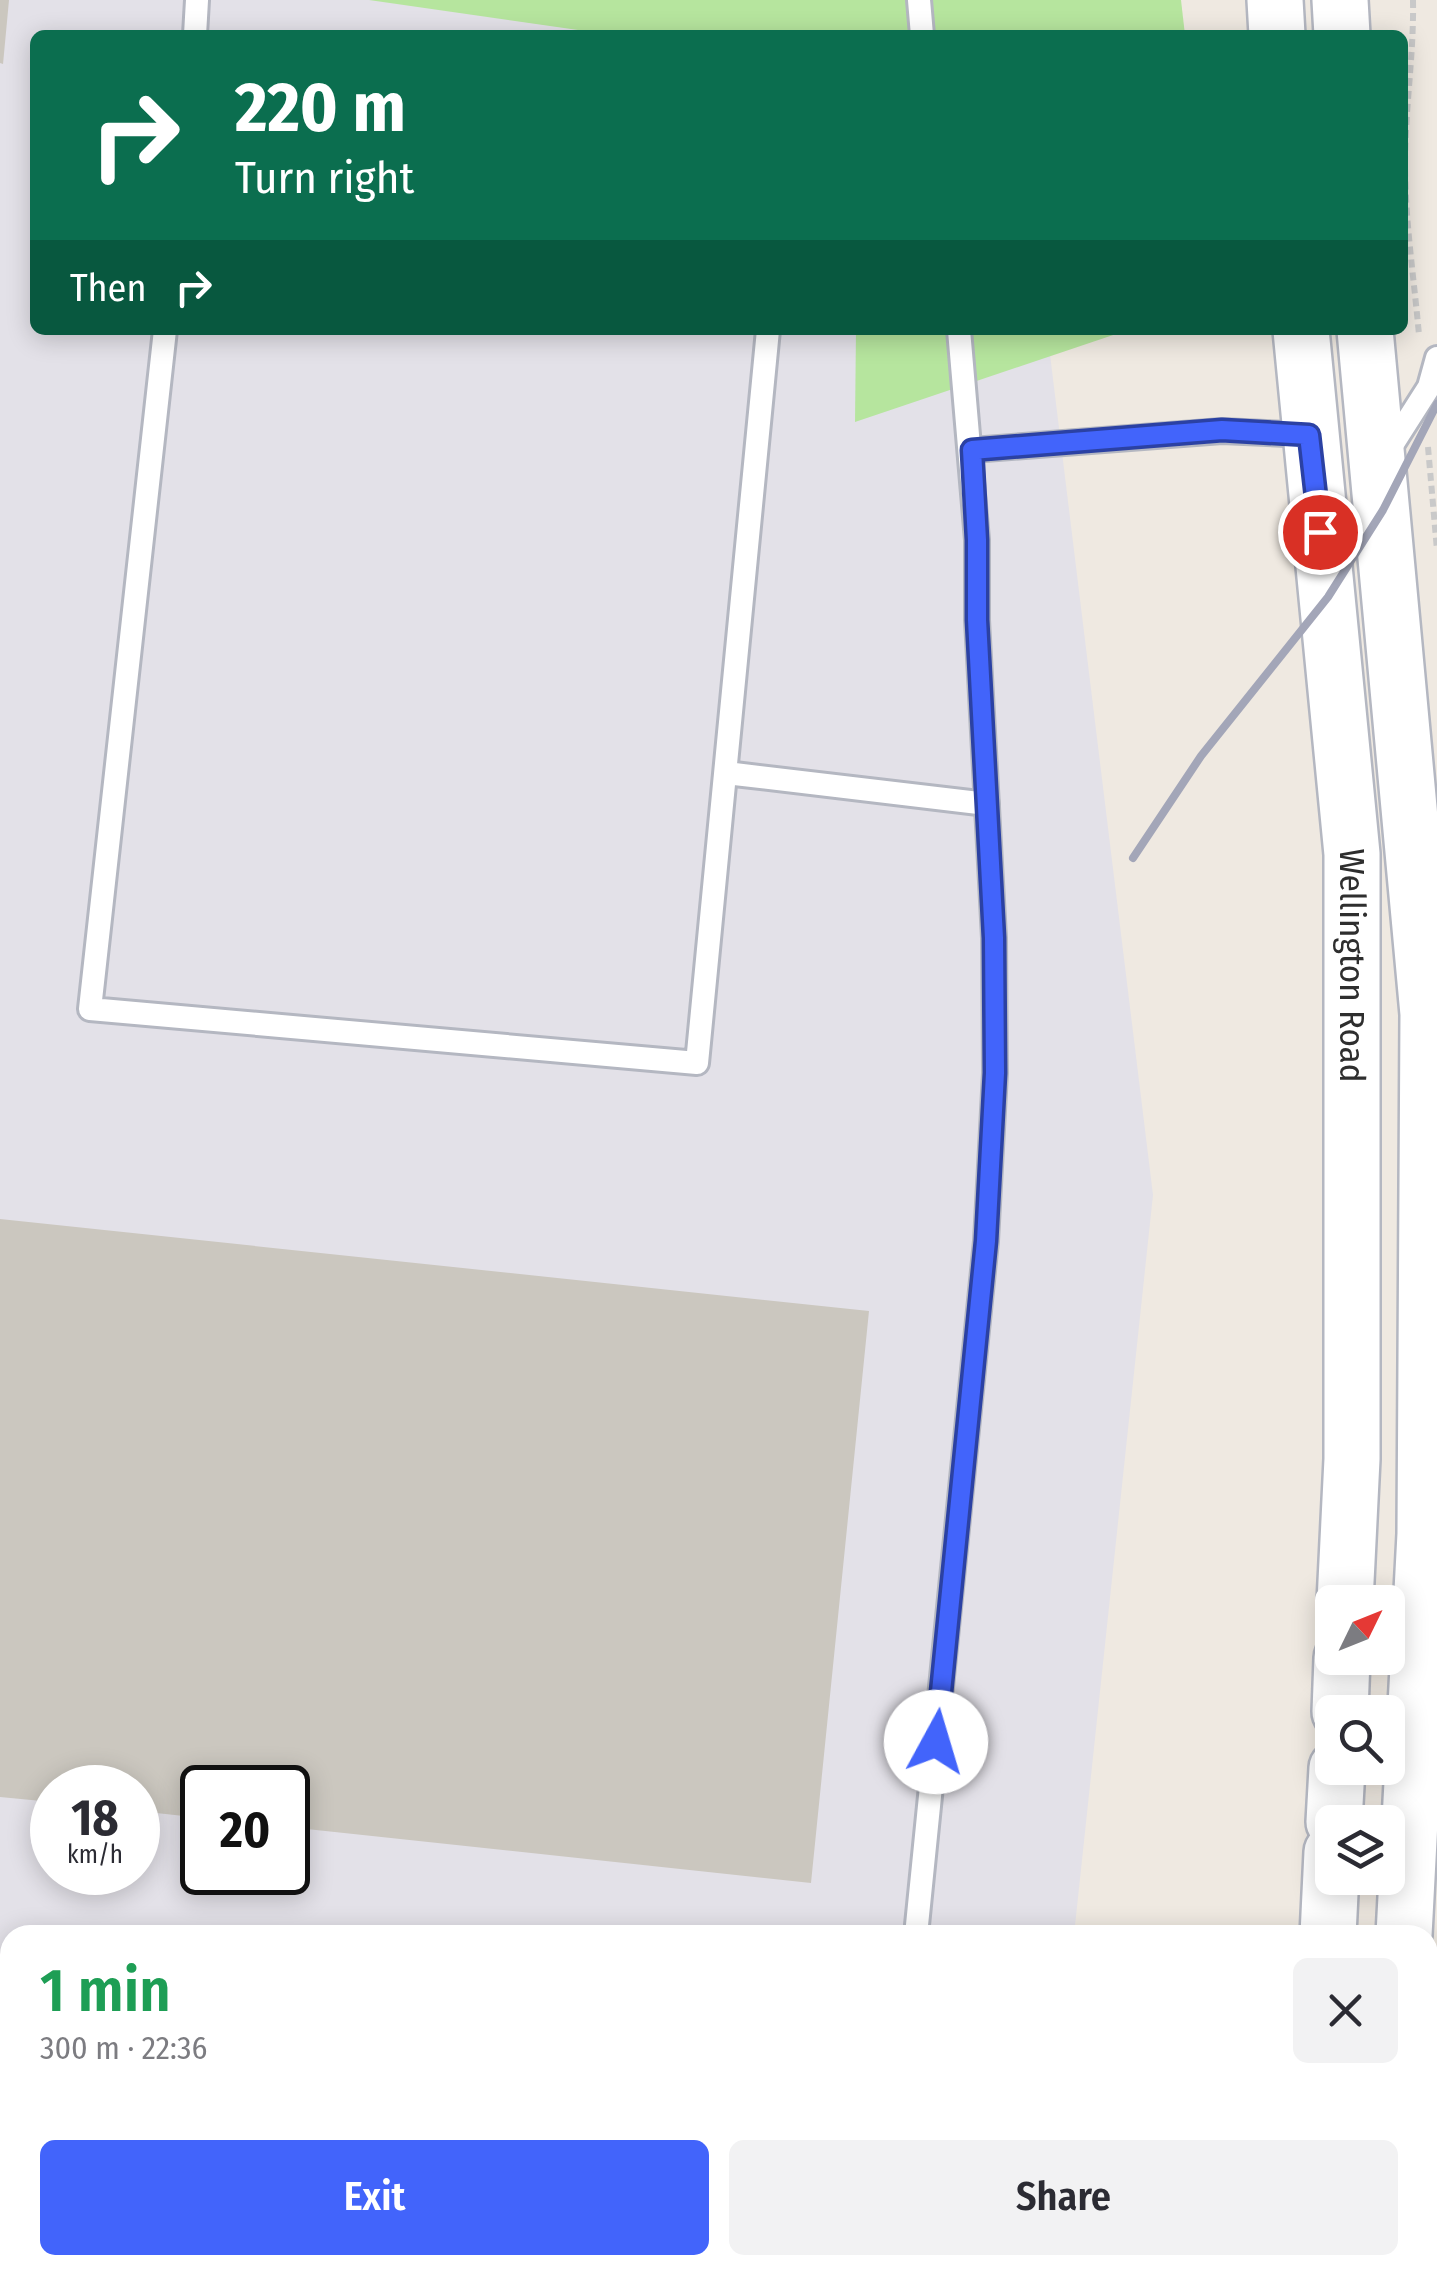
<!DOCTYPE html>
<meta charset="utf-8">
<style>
body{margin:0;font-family:"Fira Sans Condensed",sans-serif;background:#f2f2f3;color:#2b2b33;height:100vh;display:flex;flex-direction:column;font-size:38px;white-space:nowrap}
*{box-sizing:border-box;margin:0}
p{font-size:32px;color:#7c7c81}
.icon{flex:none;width:55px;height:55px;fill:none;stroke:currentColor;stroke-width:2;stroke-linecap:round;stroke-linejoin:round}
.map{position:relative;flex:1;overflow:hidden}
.side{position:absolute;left:0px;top:1925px;width:1438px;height:350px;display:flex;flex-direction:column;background:#fff;border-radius:30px 30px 0 0;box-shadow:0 5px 25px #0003}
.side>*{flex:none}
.top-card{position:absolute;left:30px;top:30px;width:1378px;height:305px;border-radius:15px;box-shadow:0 5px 25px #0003;background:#0b6e4f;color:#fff;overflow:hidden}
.needle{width:65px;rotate:47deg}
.buttons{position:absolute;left:1315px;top:1585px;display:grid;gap:20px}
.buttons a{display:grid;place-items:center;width:90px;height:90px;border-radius:15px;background:#fff;box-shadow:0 5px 25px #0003;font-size:50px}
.speed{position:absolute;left:30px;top:1765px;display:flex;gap:20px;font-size:50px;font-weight:700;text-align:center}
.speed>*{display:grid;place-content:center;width:130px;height:130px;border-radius:50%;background:#fff;box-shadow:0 5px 25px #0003;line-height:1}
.speed small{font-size:25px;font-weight:400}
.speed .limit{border:5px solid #111;border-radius:15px;background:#fff;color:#111}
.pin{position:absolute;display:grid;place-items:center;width:85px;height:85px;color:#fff;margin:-42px;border:5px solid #fff;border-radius:50%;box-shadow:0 2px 10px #0007}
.me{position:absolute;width:110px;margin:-55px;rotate:6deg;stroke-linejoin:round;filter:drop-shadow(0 0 8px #0008)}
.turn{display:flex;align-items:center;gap:35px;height:210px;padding:0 40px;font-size:45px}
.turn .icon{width:130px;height:130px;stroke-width:2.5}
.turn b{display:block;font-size:70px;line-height:85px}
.then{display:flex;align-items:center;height:95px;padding:0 40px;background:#0003;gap:20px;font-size:38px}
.round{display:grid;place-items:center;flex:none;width:105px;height:105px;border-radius:15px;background:#f2f2f3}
.summary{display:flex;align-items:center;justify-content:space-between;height:170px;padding:0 40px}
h1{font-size:60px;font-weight:600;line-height:75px;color:#1e9e55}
.primary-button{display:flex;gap:20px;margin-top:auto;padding:20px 40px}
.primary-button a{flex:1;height:115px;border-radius:15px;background:#4264fb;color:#fff;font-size:40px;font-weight:600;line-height:115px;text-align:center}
.primary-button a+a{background:#f2f2f3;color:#2b2b33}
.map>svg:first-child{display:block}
</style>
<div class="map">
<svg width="1437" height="2275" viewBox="0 0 1437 2275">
<rect width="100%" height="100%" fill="#efe9e1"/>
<path fill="#e3e1e8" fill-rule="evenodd" d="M0 0H1007L1011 35H35V330H1047L1153 1195 1074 1935H10V2265H1039L1038 2275H0ZM52 1788H138V1872H52ZM202 1788H288V1872H202Z"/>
<g fill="#b6e59e">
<polygon points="369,0 1181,0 1185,35 613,35"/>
<polygon points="856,330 1128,330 855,422"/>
</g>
<g fill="#cbc7bf">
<polygon points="0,0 9,0 3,64 0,63"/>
<polygon points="0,1219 869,1311 811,1883 288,1827 288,1788 202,1788 202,1818 138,1811 138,1788 52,1788 52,1802 0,1797"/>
<polygon points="0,2129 10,2130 10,2174 2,2239"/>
<polygon points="0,2249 10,2250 10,2265 53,2265 52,2275 0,2275"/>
</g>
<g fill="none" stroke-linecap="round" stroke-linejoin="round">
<defs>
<g id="service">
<polyline points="919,0 922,35"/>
<polyline points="195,35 197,0"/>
<polyline points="165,330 90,1009 697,1063 768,330"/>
<polyline points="972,450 1222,431 1309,435"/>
<polyline points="1385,456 1429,387 1437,358"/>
<polyline points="726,773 987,804"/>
<polyline points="916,1935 986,1241 995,1073 994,938 977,620 977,540 959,330"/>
<polyline points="0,2062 10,2063"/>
<polyline points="78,2275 80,2265"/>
<polyline points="732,2275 733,2265"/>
<polyline points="882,2275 883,2265"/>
</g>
<g id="secondary">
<polyline points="1275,0 1277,35"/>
<polyline points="1340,0 1342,35"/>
<path id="s1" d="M1301 330 1352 854V1459L1345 1602"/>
<polyline points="1365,330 1428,1014 1425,1534 1404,1935"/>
<polyline points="1340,1712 1342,1658"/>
<polyline points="1334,1822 1337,1768"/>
<polyline points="1328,1935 1332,1852"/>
<polyline points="1310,2275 1311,2265"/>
<polyline points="1387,2275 1388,2265"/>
</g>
</defs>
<use href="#service" stroke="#b4b7c1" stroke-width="28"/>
<use href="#secondary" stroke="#b4b7c1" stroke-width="60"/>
<g stroke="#c9c9c9" stroke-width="6" stroke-dasharray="8 5" stroke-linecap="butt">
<path d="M1413 0C1414 55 1405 109 1405 164 1405 220 1414 278 1419 335"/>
<polyline points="1428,447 1437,550"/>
<polyline points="1428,2216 1437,2036"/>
</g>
<use href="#service" stroke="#fff" stroke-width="22"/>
<use href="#secondary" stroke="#fff" stroke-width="55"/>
<polyline stroke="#a3a6b8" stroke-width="8" points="1133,858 1201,756 1328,597 1383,510 1437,404"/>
</g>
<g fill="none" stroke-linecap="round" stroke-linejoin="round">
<defs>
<polyline id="route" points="936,1742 986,1241 995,1073 994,938 977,620 977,540 972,450 1222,430 1309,435 1320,532"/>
</defs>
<use href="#route" stroke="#2b41a3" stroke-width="25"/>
<use href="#route" stroke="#4264fb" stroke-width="18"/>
</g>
<g text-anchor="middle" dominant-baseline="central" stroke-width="8" stroke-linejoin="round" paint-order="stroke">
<g font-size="35" fill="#2e2e2e" stroke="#fff">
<text stroke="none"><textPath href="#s1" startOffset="638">Wellington Road</textPath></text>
</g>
</g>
</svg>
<div class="buttons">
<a><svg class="needle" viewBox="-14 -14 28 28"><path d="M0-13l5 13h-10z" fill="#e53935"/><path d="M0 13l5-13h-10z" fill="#7c7c81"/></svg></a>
<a><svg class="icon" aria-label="search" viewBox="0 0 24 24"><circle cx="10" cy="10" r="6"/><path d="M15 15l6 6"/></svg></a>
<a><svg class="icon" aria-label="layers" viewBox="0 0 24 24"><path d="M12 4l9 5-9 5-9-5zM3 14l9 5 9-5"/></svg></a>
</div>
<div class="speed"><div>18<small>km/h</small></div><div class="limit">20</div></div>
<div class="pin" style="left:1320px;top:532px;background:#d93025"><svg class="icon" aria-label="arrive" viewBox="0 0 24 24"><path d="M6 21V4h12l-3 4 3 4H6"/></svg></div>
<svg class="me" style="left:936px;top:1742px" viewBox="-20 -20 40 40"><circle r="19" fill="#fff"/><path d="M0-13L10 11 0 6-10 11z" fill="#4264fb"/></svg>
<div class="top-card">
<div class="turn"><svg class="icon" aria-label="right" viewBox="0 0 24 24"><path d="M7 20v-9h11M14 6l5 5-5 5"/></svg><div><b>220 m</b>Turn right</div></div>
<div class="then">Then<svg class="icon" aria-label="right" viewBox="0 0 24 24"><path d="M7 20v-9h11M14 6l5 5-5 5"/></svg></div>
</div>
<section class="side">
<div class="summary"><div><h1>1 min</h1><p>300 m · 22:36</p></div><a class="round"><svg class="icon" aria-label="close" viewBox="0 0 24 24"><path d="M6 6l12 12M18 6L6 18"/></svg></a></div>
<div class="primary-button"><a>Exit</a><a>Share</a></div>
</section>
</div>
